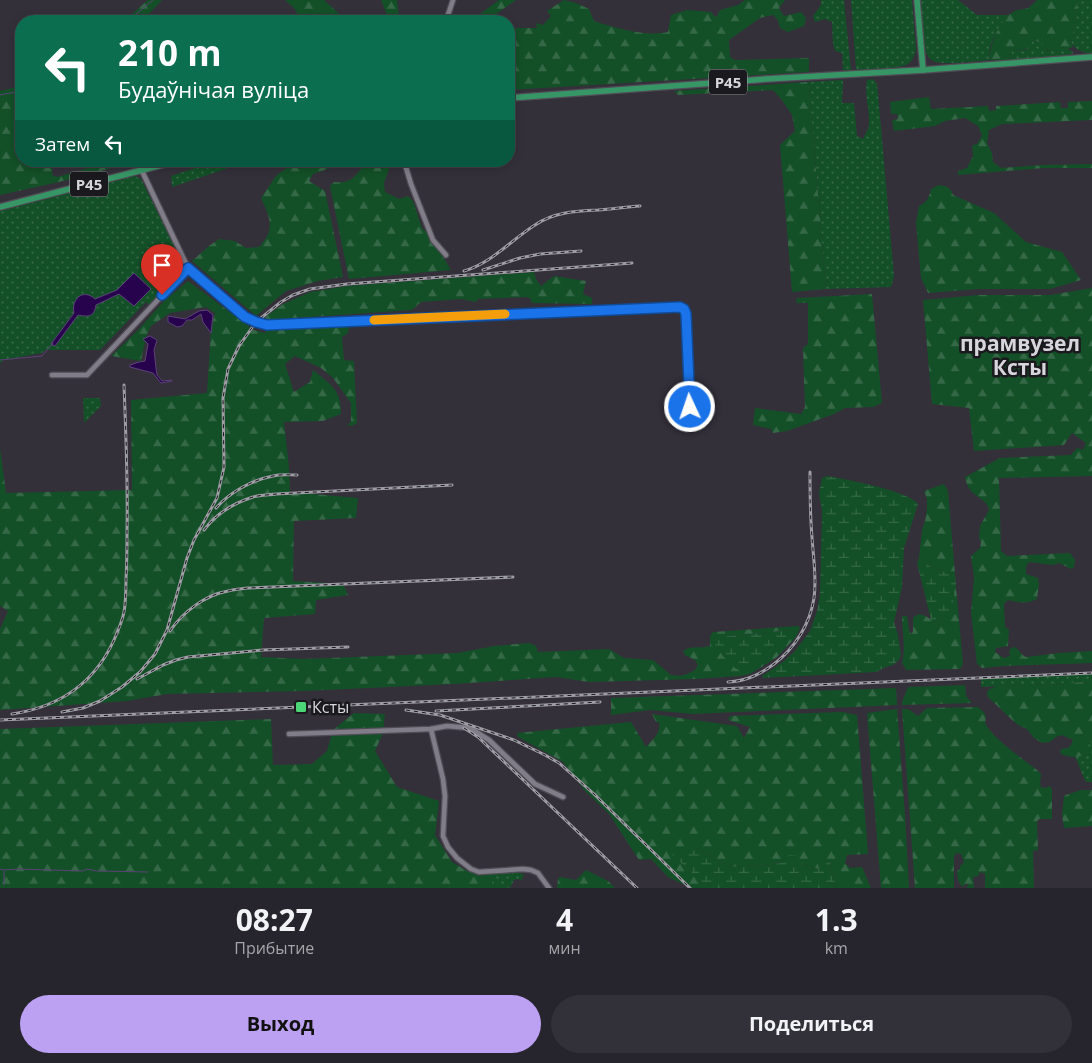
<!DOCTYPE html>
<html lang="ru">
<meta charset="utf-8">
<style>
body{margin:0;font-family:"Open Sans",sans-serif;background:#323038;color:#f1f3f6;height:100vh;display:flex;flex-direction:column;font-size:19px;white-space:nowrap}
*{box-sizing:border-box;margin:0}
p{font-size:16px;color:#a4a4a9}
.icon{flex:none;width:28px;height:28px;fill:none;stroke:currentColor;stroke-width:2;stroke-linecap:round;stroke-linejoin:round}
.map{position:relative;height:888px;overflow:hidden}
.details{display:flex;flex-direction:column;background:#26242c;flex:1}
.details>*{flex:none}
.guide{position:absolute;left:15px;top:15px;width:500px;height:152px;border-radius:20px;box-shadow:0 2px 8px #0003,0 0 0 1px #424148;background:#0b6e4f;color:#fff;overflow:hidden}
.pin{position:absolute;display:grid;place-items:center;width:42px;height:42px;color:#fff;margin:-51px -21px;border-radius:50% 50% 50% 0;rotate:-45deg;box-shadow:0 0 5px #0007}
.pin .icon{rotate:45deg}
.me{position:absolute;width:55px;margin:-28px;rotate:357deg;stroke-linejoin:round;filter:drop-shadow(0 0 4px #0008)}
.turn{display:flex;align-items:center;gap:18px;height:105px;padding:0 20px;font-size:22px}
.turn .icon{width:65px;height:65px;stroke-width:2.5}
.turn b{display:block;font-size:35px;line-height:42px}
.then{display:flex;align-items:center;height:48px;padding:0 20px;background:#0003;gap:10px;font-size:19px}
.eta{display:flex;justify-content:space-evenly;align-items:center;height:85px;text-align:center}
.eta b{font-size:30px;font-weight:700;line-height:35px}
.action{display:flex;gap:10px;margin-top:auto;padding:10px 20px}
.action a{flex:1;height:58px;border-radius:30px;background:#bca0f2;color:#111;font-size:20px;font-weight:700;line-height:58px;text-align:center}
.action a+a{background:#323038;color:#f1f3f6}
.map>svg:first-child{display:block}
</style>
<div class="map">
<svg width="1092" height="888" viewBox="0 0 1092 888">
<defs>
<pattern id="grass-dots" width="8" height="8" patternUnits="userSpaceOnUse" patternTransform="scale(1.25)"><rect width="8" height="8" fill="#135027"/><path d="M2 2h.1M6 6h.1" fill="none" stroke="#356846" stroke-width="1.8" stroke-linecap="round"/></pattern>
<pattern id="forest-firs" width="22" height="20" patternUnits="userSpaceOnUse" patternTransform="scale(1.25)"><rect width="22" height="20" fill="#135027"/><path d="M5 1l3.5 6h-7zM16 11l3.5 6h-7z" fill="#356846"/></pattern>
<pattern id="wetland-marsh" width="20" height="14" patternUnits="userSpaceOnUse" patternTransform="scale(1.25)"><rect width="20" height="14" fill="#135027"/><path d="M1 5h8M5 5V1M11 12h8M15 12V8" fill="none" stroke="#356846"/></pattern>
</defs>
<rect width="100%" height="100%" fill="#33303a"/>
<g fill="url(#grass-dots)">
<polygon points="821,0 844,0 851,70 843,70 842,53 835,51 833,44 832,22 825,19 815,22 813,16 821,5"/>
<path d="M851 0H912L916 50C915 55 913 60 908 64 900 69 867 69 856 70Z"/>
<path d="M920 0H958L977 15H1008C999 29 987 43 990 60 977 61 944 66 933 61 928 58 926 53 924 48Z"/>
<path d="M1078 0H1092V53C1084 54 1074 49 1071 42L1074 28Z"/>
<polygon points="1033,40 1043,43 1047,51 1068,49 1073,52 1073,53 1070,55 1008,60 1012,51 1026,50"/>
<path d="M873 79 877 84 879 105 894 276 891 287 826 289 809 89 807 82 843 80 842 103H854L857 136 863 139C865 134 869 129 869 124 870 109 864 95 867 80Z"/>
<polygon points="216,161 249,161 172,187 171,176"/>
<polygon points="135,176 141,179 183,264 183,271 150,305 146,302 100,350 45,350 42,353 3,360 0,364 0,211"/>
<polygon points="83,398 100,398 101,406 84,423"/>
<polygon points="1092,674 1092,682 981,687 981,679"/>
<path d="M1090 734H1092V782H1086C1081 773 1080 766 1075 757L1083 755Z"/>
<polygon points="510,872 516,872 525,875 523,876 522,880 517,879 514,880 510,888 492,884 491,874"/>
</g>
<g fill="url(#forest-firs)" fill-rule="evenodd">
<polygon points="148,0 162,0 147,16 138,21 124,21"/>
<polygon points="285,0 324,0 347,21 302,21 294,8"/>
<polygon points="381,0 397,0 399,17 400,21 387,21 387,15"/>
<polygon points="499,0 516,0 486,21 466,21 467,19 472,20"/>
<path d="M564 0 576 3 589 9 594 21C616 28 645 37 668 32L671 15 687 10 711 12 715 17 717 16 720 10 738 5 745 0H785L779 8 784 16 801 12 806 18 804 26 788 32 780 28 778 20 773 15 760 18 729 40 730 57 735 60 809 58V72L509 90V25L515 28H537L536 23 543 25 551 16 547 11Z"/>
<path d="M1037 0H1078L1074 28 1071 42 1073 47C1064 51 1051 53 1042 48L1043 43 1033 40C1029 51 1023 50 1012 51L1008 60H990C988 47 1001 18 1013 12 1017 9 1023 10 1028 8 1031 6 1035 2 1037 0Z"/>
<polygon points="807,82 809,89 826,289 792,292 780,145 795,131 792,115 782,100 773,90 678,95 674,91"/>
<polygon points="21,84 21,161 53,161 52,175 57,177 113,161 138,161 59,182 0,195 0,91 17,87"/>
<polygon points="929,97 931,109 988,106 989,111 996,110 996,106 1060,102 1061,108 1068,108 1068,102 1092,101 1092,120 1002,124 989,130 987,143 992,153 993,162 1001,168 1043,165 1092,164 1092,168 1044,168 958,175 958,171 967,168 973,156 972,146 978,143 982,135 978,126 965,118 945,121 935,126 894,131 892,120 898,119 897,114 891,114 890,102"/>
<path d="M299 161H337L330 168 313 174 309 181 325 191 343 277 318 281 286 291 256 316 192 261 209 246 219 239 235 241 246 248 259 247C276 229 270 218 261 198L276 176 282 171Z"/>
<path d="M366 161H392L384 183 385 192 399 199 408 196 413 201 422 228 429 234 451 270 349 279 330 186 334 182C352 184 357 175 366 161Z"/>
<path d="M939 185C947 186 950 187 953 195L994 213 1026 242 1062 252 1081 280 1050 289H979L928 293 921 278 916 223 919 206C927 202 929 198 931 189Z"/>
<polygon points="534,272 536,279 541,286 554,276 586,281 583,294 592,298 592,304 532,303 530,298 525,297 478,299 476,302 461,299 421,302 412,310 266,320 265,317 283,304 310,292 347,286"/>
<path d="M188 281 254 330 265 333 267 329 349 327 348 333 342 337 344 360 354 361 357 423 352 426 347 425 351 422V403L333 378 321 368 295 356 285 364 294 392 310 382 313 370C331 385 341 389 341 414L323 421 284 422 289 467 290 492 358 498 356 518 294 521 293 581 343 584 348 595 316 600 315 614 264 618 261 657 304 659 458 653 494 646 529 643 536 646 538 652 609 649 624 658 653 660 671 675 680 676 687 674 695 670 698 665 695 660 685 655 683 651C691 645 701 649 710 646V636L713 632 798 626 800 628 796 637 776 658 750 674 740 676 695 679 589 682 556 677 454 684 304 691 167 694 127 701 0 710V629L8 611 0 606V448L6 493 132 490 131 400 207 393 211 329 215 313 206 307 170 313 151 326 146 337 141 361 111 356 137 331 163 302ZM782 631 787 643 766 660 757 664 729 636Z"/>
<path d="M1092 288V476L999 478 1001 551 1007 556 1070 553 1075 560 1074 567 1071 569 1059 563 1053 565 1029 562 1026 567V574L1038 578 1039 584 1037 599C1027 604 1019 603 1008 600L1004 604 1005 627 1009 630 1008 646 996 648 995 652 1004 658 1010 656 1009 652 1011 648 1015 647C1019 650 1021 655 1026 657L1059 653 1092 651V663L1004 666 982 668 977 664 971 613 974 577 971 556 980 548 981 542 979 537 980 526 989 510C987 500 979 499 972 492 968 488 966 483 965 477L1000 458 1071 455 1077 448 1083 450 1086 443 1072 433 1064 445 974 451 969 408 932 404 923 300 979 295H1051Z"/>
<polygon points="872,294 882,403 873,407 845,408 834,414 787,431 773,433 771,429 753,425 755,408 801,414 805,407 803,348 808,344 808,303 796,303 797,298"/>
<path d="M944 484 948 491 955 574C941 571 928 568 919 558L922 530 925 521 927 509V499L924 491Z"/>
<path d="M954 586H956L963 664 960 669 906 670 902 663C906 647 902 632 902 616H907L909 630 911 634 913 632V618L918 614C927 615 929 619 937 623 952 613 955 604 954 586Z"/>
<path d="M1092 682V734H1090C1088 740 1088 742 1091 747 1087 759 1069 759 1060 753L1061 749 1068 748 1071 745 1073 740 1062 735 1056 737 1050 742 1042 743 1034 738 1027 729 1018 725 1009 717 988 697 987 694 988 690 996 686Z"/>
<polygon points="965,685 966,696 972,703 902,705 902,702 908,687"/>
<polygon points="896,688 897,705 693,714 650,710 611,715 611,698"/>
<path d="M978 707C985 713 987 714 985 723 993 739 1022 758 1037 770L1041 774 1040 784 1041 787 1045 788 1050 786 1052 790V819H1039L1037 822 1038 850 1033 851 1034 888H985V874L980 872 978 876 973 877 974 888H967L968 884H965L963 887C958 883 957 877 957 871L960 869V866L964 862 961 854 957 853 954 856V888H915L902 709H908L918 716 927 708Z"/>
<polygon points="897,709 905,814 909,888 881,888 867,713"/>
<path d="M842 712 857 715 868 854 847 855 845 863 850 868 862 867 871 888H835L836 886 830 862 818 869 802 864 784 854 783 863 731 867 701 851 672 854 709 888H691L668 877 651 859 639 860 609 814 585 791 563 762 518 737 517 733 631 722 646 747C653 739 661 734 659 722H656L652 714 737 726 744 738 750 727 728 720 730 716Z"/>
<polygon points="354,713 385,714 383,733 375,751 397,787 439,801 435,835 452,862 469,872 478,874 491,874 493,878 492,884 502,884 508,888 0,888 0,729 271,719 273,765 312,764 327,751 333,730"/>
<path d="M1080 790H1092V826L1064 828 1062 815 1064 796C1069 793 1075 793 1080 790Z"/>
<polygon points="586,870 608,881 615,888 557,888 558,879 560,877 576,880"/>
</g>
<g fill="url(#wetland-marsh)">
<path d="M827 476C845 479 909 491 918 504L904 548 902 587 894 622 898 635 901 655 899 660 893 665 886 667 876 672 763 678 762 676 784 661 795 651 810 631 817 611 820 595 822 511 819 493 822 478Z"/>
<path d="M919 558C928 568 941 571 955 574L956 586 954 587C955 605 952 613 937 623L931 620 917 563Z"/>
<path d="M782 631 788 635 789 639 787 643C778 651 751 674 739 670 734 668 730 664 727 660 722 655 718 651 715 644L721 637Z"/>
<polygon points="679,850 701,851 731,867 783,863 783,854 798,856 802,864 817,869 821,863 830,862 836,886 835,888 709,888 671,854"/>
</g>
<g fill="#27034d" stroke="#5c4278">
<path d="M134 273 151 289 134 306 119 294 96 305C94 317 89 317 78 315L55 346 51 344 74 313C71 299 83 288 95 299L117 290Z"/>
<polygon points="207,310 213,315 211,333 203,322 201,314 192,320 187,320 182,326 177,327 168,322 168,316 185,319 199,311"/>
<polygon points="150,336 157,340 154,350 156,368 157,375 162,381 172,380 172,381 161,383 153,373 130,367 130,365 139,362 145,361 148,344 143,339"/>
</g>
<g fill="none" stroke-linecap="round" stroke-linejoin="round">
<g stroke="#5c4278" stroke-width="1">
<polyline points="128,21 153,0"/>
<polyline points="0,95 21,91"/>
<polyline points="0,360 42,356 53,343"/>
<polyline points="0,869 4,870 18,869 83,871 87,869 96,871 148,872"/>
<polyline points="4,871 4,885"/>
</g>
<defs>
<g id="minor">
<polyline points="446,21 453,0"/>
<polyline points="404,161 411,184 433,240 446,255"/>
<polyline points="142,171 188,268 245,317 256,322 267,325 680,307 684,309 686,312 690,407"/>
<polyline points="52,375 87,375 188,268"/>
<polyline points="431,729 443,779 445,796 443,836 448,847 457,858 471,869 479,872 523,869 531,870 538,873 549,888"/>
<polyline points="289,734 431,729 447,726 470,728 489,740 535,784 563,797"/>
</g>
<g id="major">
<polyline points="917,0 923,70"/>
<polyline points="509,98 766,79 923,70 1092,57"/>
<polyline points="0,207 177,161"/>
</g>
</defs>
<use href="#minor" stroke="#504d56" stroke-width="7"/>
<use href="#major" stroke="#504d56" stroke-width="8"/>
<use href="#minor" stroke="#807d89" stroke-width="4.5"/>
<use href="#major" stroke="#379666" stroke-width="5.5"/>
<defs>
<g id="rail">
<polyline points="483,270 520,258 540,254 581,251"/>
<path d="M464 271C492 263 511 240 535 225 554 212 576 211 598 210 612 209 626 207 640 206"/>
<path d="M216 508C230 492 252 480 273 476 281 474 289 475 297 475"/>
<path d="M204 530C216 514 234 503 253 497 260 495 269 495 276 494L452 485"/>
<path d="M170 631C183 612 205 595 228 591 235 589 241 589 248 588L513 577"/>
<polyline points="137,679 163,665 176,660 188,657 263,650 348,647"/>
<path d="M728 682C746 681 759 675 774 664 795 648 810 624 814 598 817 578 813 556 812 537 810 515 810 493 810 472"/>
<polyline points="406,710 440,715 514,740 545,755 559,763 594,794 690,888"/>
<polyline points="436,711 600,702"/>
<polyline points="62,712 83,708 100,701 122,687 140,672 155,654 167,630 187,558 194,540 217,498 224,467 223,398 228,369 239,346 256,322 281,302 293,295 310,289 347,284 632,263"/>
<path d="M12 714C59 707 94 684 114 640 118 631 122 622 124 612 126 601 126 589 126 578 127 563 127 548 127 532 128 483 126 434 124 385"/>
<polyline points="0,720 1092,673"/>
<polyline points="464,728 478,737 637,888"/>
</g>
</defs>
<use href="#rail" stroke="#9e9ca4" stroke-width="3"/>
<use href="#rail" stroke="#1a191d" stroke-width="1" stroke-dasharray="4" stroke-linecap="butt"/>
</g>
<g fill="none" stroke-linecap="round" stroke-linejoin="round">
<defs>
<polyline id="route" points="162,295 188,268 245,317 256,322 267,325 680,307 684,309 686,314 690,407"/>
</defs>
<use href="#route" stroke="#114b97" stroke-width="12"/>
<use href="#route" stroke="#1a73e8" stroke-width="9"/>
<polyline stroke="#f59e0b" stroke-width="9" points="374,320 505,314"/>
</g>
<rect fill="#4bd677" stroke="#1a191d" stroke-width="2" x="295" y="701" width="12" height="12" rx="2.5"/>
<g text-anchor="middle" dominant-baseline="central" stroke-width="5" stroke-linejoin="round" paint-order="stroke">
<g fill="#1a191d" stroke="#9f9da3" stroke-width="1">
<rect x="709" y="69.5" width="38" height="25" rx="4"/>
<rect x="70" y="171.5" width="38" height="25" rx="4"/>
</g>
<g font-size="15" font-weight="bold" fill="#d8d6dd">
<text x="728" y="82">Р45</text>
<text x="89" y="184">Р45</text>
</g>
<g font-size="16" fill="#d8d6dd" stroke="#1a191d" text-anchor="start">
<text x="312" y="707">Ксты</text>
</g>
<g font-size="21" font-weight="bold" fill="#d8d6dd" stroke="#1a191d">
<text x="1020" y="343">прамвузел<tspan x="1020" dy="24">Ксты</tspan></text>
</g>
</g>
</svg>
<div class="pin" style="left:162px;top:295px;background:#d93025"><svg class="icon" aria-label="arrive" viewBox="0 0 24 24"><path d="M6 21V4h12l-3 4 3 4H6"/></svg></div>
<svg class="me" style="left:690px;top:407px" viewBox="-20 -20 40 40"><circle r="17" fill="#1a73e8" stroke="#fff" stroke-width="3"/><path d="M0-11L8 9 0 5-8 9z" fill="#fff"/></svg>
<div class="guide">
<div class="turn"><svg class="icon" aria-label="left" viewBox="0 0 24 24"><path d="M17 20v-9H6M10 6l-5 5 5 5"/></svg><div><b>210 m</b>Будаўнічая вуліца</div></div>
<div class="then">Затем<svg class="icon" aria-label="left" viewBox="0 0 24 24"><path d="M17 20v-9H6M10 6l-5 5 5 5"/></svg></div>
</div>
</div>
<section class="details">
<div class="eta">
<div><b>08:27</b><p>Прибытие</p></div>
<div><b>4</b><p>мин</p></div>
<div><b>1.3</b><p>km</p></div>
</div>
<div class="action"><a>Выход</a><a>Поделиться</a></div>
</section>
